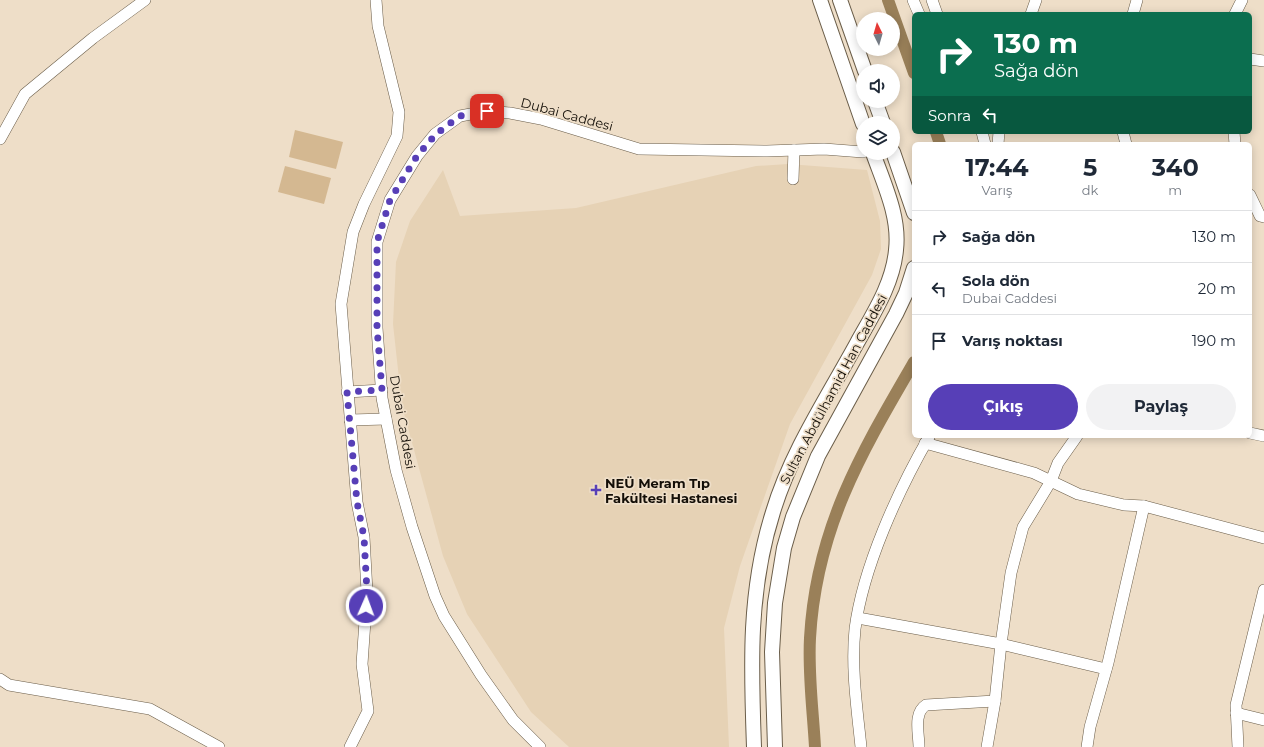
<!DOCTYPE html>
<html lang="tr">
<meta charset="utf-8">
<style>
body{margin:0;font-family:Montserrat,sans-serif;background:#f2f2f3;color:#1f2937;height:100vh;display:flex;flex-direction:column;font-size:15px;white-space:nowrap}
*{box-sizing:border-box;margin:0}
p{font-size:13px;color:#747a83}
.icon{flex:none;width:22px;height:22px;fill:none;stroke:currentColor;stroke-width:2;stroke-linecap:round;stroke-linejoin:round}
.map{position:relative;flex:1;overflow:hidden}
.drawer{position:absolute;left:912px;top:142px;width:340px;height:296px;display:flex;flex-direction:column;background:#fff;border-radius:6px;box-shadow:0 2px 10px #0003}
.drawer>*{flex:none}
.guide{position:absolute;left:912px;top:12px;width:340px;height:122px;border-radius:6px;box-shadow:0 2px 10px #0003;background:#0b6e4f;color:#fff;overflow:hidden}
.needle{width:26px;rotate:355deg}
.buttons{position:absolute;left:856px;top:12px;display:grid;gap:8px}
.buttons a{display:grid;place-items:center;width:44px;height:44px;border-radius:50%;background:#fff;box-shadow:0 2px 10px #0003;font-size:20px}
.pin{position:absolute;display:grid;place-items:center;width:34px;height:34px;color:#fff;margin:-17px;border-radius:8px;box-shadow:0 2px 6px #0006}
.me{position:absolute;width:44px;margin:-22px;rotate:2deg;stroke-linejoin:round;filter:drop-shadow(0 0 3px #0008)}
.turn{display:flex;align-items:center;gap:14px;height:84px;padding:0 16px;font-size:18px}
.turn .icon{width:52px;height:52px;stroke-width:2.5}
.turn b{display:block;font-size:28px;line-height:34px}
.then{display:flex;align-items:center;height:38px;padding:0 16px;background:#0003;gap:8px;font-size:15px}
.eta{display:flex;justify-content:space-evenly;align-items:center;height:68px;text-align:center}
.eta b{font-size:24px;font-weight:700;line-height:28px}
.button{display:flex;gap:8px;margin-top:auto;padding:8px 16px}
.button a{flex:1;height:46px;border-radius:24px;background:#573fb7;color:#fff;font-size:16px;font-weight:700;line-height:46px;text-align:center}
.button a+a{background:#f2f2f3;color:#1f2937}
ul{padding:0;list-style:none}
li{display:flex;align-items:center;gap:12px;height:52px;padding:0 16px;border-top:1px solid #e0e1e3}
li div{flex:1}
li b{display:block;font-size:15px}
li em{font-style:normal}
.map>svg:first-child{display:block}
</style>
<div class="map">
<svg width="1264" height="747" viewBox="0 0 1264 747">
<rect width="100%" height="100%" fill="#eedec8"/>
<polygon fill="#e6d2b5" points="788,164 867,170 880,221 881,249 872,275 790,424 740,566 724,628 729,747 569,747 531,712 467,614 443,556 402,406 393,324 396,262 410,221 443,170 460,216 576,208 756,166"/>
<g fill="#d4b891">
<polygon points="295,130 343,142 336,169 289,157"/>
<polygon points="285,166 331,178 324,204 278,192"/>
</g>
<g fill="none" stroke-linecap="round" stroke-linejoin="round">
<g stroke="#9a8059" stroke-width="12">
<polyline points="888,0 914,73"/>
<polyline points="936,132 940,144"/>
<path d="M815 747C813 711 808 674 810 638 816 529 861 453 914 362"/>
</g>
<defs>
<g id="minor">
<polyline points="913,0 919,14"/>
<polyline points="932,0 937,14"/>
<polyline points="1031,14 1036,0"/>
<polyline points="1133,14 1137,0"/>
<polyline points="1235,14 1242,0"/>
<polyline points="1250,59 1264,61"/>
<polyline points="982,132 985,144"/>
<polyline points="1123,132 1126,144"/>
<polyline points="1234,132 1235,144"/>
<polyline points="0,139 25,94 93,38 145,0"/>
<polyline points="998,144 999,132"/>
<polyline points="793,179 794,150"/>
<polyline points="1250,195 1260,216 1264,217"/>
<polyline points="347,392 382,390"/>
<polyline points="350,420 386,419"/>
<polyline points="1250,433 1264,436"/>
<polyline points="925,443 1034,473 1078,494 1124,505 1144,506 1264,538"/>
<polyline points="858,618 1001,644 1011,573 1023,527 1051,481 1058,463 1077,436"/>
<polyline points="0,679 9,685 150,709 219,747"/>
<polyline points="1236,713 1264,720"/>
<polyline points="350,747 368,711 362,664 367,592 364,537 357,502 341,304 353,232 364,204 397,136 399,112 378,26 376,0"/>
<polyline points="540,747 513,720 481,675 444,616 435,596 412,527 396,470 382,398 377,328 377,242 390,200 417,156 435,134 460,116 487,111 510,113 541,119 639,149 767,151 824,149 863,152"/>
<path d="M861 747C857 708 851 668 855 629 863 567 898 491 929 437"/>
<path d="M919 747C919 734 913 713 926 705L995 701"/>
<polyline points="987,747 995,701 1001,644 1106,669"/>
<polyline points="1087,747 1090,727 1108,663 1144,506"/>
<polyline points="1238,747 1236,705 1264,590"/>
</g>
<g id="major">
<polyline points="820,0 863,124"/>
<polyline points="840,0 865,71"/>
<polyline points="875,101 883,123"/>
<polyline points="893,152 914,213"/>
<path d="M754 747C751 666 748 591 773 512 791 452 827 398 857 343 873 314 893 284 896 250 900 217 884 184 873 153"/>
<polyline points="775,747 772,652 775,603 784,548 793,517 818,456 896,314 906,293 914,268"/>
</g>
</defs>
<use href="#minor" stroke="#6a5d49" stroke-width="12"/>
<use href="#major" stroke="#6a5d49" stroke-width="16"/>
<use href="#minor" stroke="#fff" stroke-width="11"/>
<use href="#major" stroke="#fff" stroke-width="14"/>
</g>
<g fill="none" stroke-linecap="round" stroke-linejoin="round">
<polyline stroke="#573fb7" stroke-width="7" stroke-dasharray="0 12.6" points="366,606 367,592 364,537 357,502 347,392 382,390 377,328 377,242 390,200 417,156 436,134 460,116 487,111"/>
</g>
<path fill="#573fb7" stroke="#eedec8" stroke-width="1.5" d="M594 484h4v4h4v4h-4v4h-4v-4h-4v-4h4z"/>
<g text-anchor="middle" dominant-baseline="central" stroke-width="3.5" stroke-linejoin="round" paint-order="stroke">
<g font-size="13" fill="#130e07" stroke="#eedec8">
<text transform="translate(567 114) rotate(15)">Dubai Caddesi</text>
<text transform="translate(833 389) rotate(-62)">Sultan Abdülhamid Han Caddesi</text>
<text transform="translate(403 422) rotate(80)">Dubai Caddesi</text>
</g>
<g font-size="13" font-weight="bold" fill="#130e07" stroke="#eedec8" text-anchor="start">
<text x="605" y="483">NEÜ Meram Tıp<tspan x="605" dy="15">Fakültesi Hastanesi</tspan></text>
</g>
</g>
</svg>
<div class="buttons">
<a><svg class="needle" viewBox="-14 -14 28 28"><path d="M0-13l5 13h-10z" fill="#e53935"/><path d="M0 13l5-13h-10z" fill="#747a83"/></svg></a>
<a><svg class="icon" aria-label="sound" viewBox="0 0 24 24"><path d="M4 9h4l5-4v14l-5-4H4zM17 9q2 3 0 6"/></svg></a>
<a><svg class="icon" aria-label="layers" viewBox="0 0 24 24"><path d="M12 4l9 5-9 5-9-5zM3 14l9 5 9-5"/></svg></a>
</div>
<div class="pin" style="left:487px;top:111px;background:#d93025"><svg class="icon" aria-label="arrive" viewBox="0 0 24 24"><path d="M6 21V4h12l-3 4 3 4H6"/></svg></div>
<svg class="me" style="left:366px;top:606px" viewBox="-20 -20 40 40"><circle r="17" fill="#573fb7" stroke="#fff" stroke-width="3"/><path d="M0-11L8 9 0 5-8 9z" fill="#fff"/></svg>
<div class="guide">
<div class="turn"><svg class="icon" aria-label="right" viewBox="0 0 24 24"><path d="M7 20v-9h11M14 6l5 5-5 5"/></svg><div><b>130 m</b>Sağa dön</div></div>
<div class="then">Sonra<svg class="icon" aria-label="left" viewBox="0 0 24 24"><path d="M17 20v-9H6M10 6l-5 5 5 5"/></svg></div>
</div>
<section class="drawer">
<div class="eta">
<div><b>17:44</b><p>Varış</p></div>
<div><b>5</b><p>dk</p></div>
<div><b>340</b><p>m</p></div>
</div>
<ul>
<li><svg class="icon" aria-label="right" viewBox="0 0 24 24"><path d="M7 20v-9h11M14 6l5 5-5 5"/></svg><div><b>Sağa dön</b></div><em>130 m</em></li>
<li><svg class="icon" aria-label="left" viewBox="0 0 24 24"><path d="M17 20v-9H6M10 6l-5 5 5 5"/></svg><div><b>Sola dön</b><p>Dubai Caddesi</p></div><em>20 m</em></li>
<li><svg class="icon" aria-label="arrive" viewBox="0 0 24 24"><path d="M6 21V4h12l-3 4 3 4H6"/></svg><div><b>Varış noktası</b></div><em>190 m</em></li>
</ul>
<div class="button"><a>Çıkış</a><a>Paylaş</a></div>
</section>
</div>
